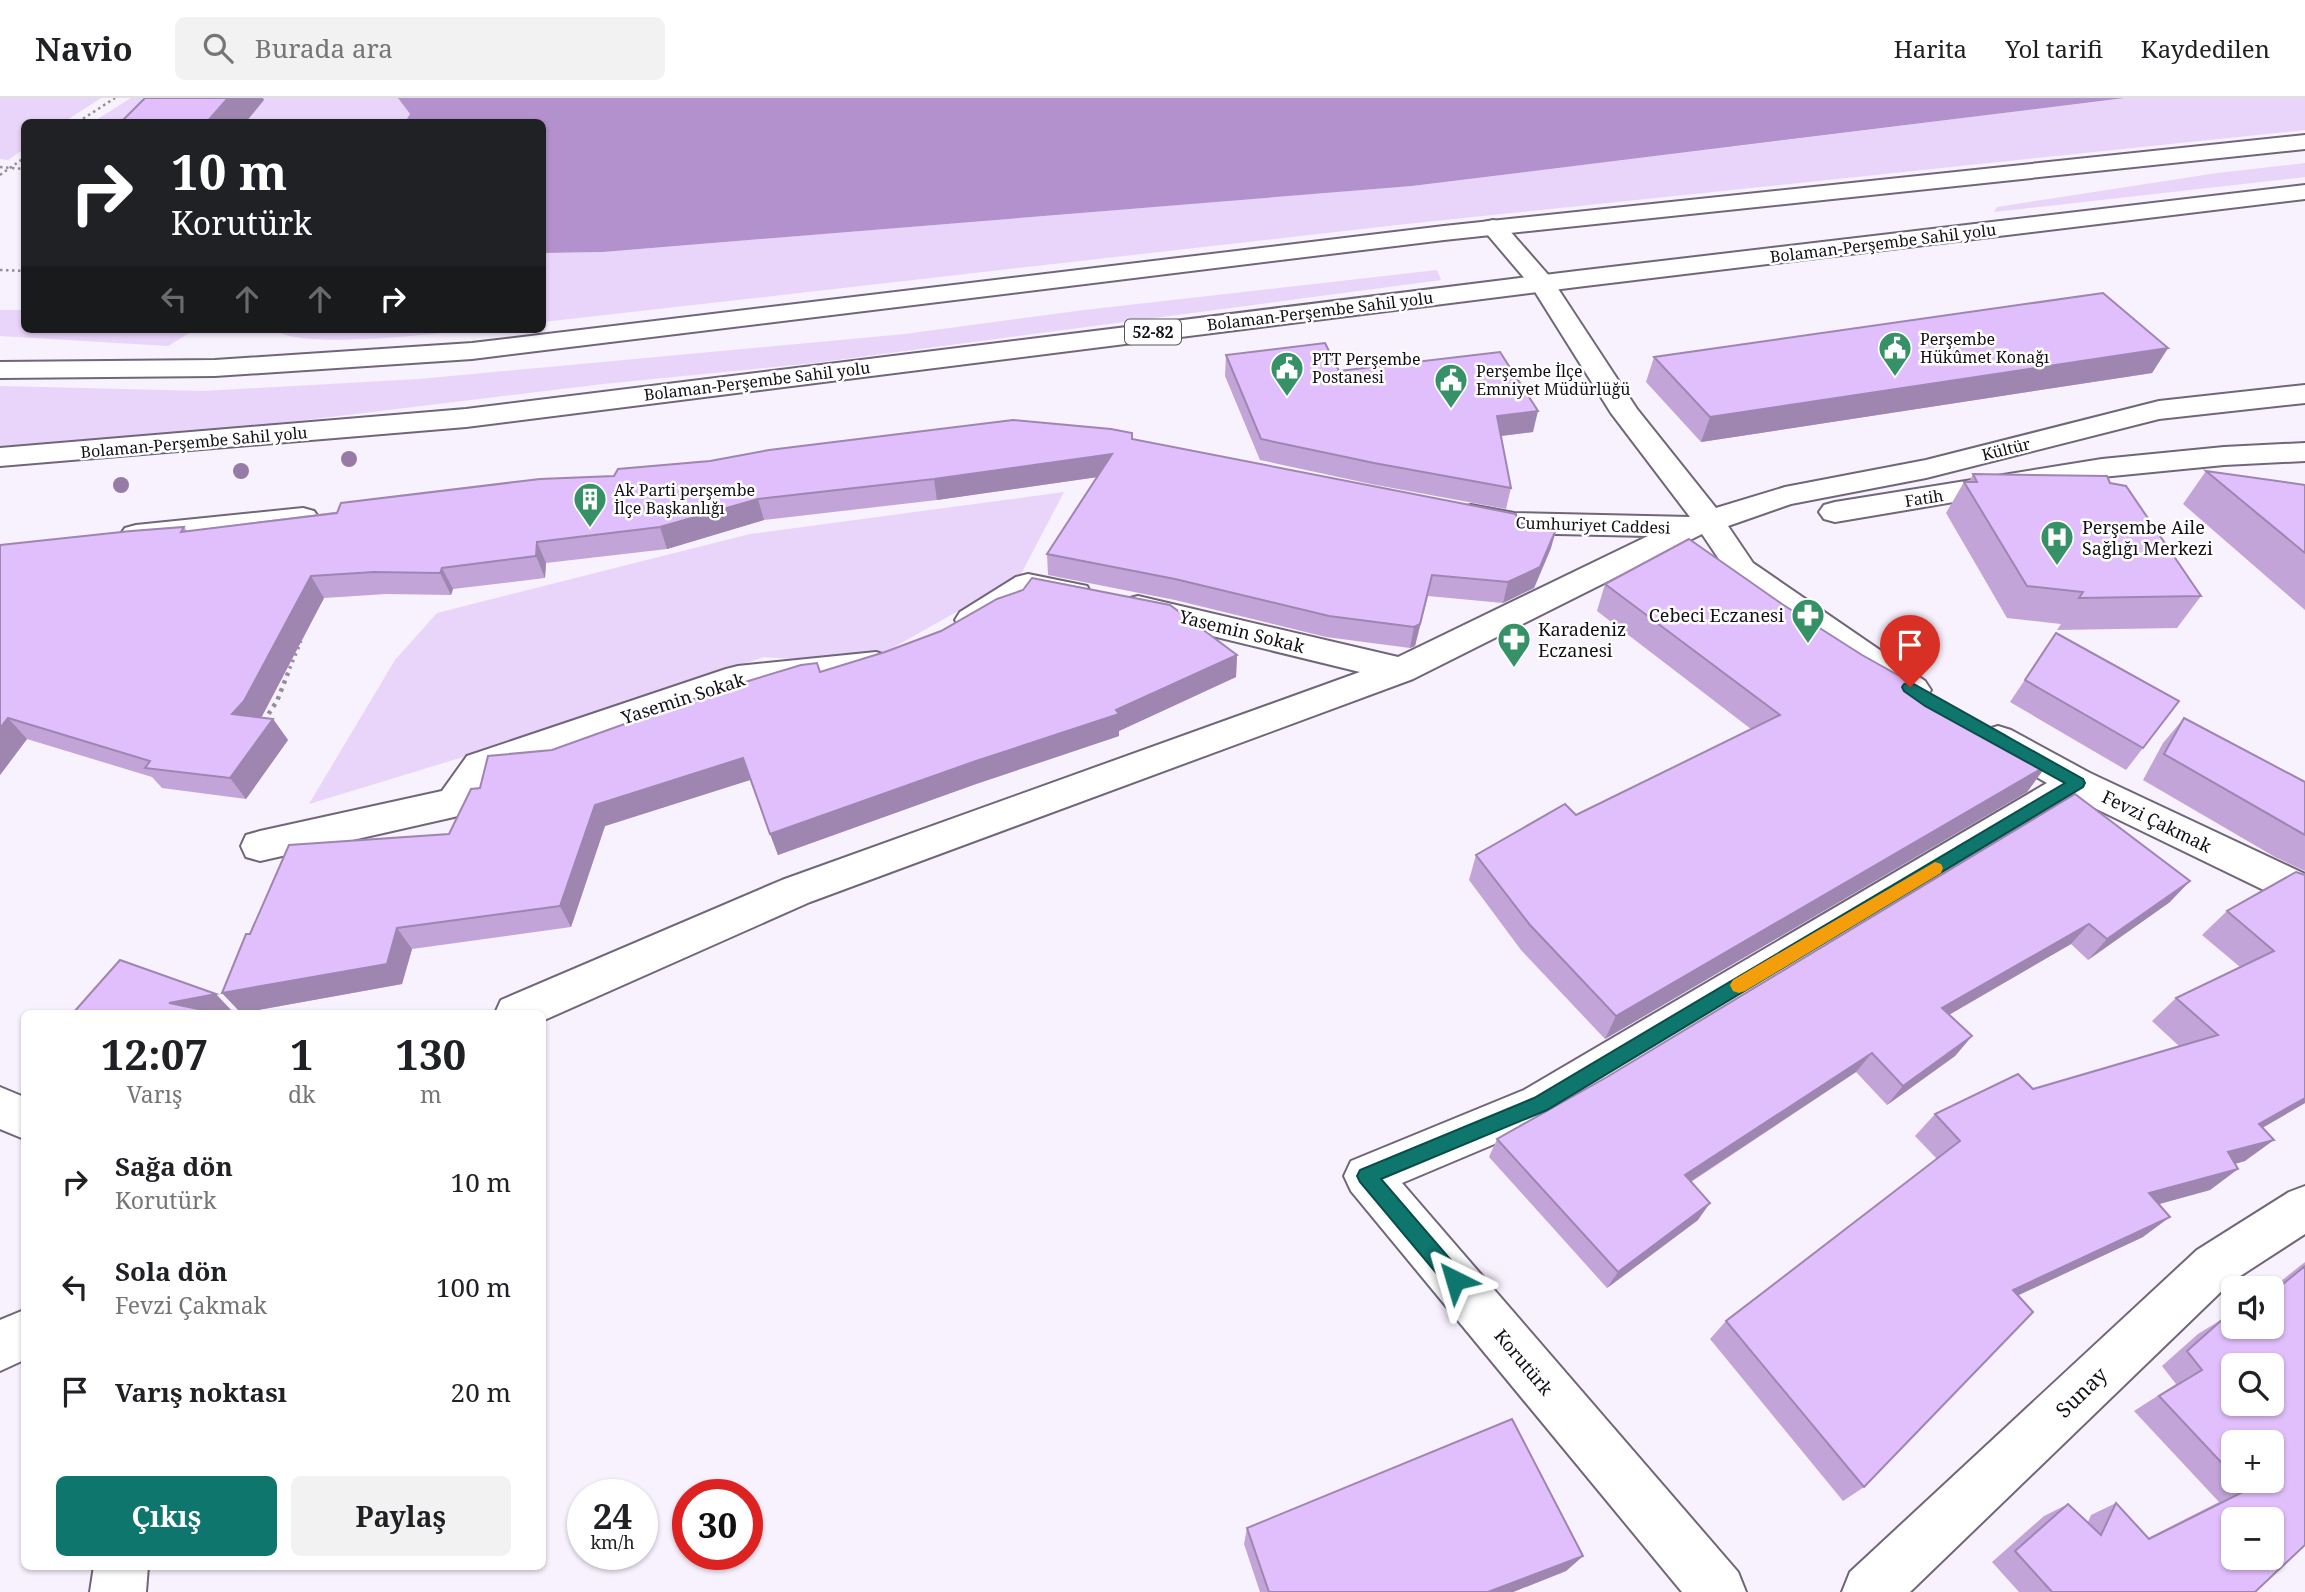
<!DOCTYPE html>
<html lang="tr">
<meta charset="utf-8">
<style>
body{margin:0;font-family:"Noto Serif",serif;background:#f2f2f2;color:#202124;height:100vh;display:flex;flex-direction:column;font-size:26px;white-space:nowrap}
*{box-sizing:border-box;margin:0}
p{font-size:23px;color:#757577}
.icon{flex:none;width:38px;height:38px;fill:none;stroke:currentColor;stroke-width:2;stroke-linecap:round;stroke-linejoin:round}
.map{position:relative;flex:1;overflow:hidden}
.side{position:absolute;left:21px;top:912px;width:525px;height:560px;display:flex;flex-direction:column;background:#fff;border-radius:10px;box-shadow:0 2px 5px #0004}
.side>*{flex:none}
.guide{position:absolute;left:21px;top:21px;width:525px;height:214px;border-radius:10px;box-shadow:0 2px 5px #0004;background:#202124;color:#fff;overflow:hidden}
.tools{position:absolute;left:2221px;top:1178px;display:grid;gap:14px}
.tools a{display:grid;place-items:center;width:63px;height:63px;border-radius:10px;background:#fff;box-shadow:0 2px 5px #0004;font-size:35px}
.speed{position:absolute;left:567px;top:1381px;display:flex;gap:14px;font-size:35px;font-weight:700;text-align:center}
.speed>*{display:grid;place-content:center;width:91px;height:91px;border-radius:50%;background:#fff;box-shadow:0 2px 5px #0004;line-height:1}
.speed small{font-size:18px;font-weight:400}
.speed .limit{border:10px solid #d22;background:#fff;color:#111}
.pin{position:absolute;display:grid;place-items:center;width:60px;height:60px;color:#fff;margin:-72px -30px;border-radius:50% 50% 50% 0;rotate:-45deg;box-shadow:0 0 7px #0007}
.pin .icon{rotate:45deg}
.me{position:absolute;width:77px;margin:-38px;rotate:320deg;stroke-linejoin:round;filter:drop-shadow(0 0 5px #0008)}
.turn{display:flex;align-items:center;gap:24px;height:147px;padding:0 35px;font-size:32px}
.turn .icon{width:91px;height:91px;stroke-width:2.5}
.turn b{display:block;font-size:49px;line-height:60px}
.lanes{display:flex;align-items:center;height:66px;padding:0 35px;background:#0003;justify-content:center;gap:35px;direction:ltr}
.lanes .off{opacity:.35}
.eta{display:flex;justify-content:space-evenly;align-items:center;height:119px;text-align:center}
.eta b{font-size:42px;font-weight:700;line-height:49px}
.primary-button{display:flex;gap:14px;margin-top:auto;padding:14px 35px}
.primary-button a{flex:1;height:80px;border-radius:10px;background:#0f766e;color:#fff;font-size:28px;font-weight:700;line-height:80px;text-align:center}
.primary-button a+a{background:#f2f2f2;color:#202124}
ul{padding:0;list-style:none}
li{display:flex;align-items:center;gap:21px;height:105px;padding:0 35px}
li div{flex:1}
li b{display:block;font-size:26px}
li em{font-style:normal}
header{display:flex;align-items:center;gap:42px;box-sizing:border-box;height:98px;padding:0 35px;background:#fff;border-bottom:2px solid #e0e0e0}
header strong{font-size:33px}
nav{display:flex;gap:38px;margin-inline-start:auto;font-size:24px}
.search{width:490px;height:63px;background:#f2f2f2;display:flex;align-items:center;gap:18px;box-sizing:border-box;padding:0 24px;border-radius:10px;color:#757577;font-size:26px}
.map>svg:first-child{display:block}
</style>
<header>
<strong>Navio</strong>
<div class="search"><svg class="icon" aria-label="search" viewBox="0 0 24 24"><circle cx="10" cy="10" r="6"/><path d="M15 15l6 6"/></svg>Burada ara</div>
<nav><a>Harita</a><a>Yol tarifi</a><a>Kaydedilen</a></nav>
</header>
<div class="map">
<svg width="2305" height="1494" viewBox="0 0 2305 1494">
<rect width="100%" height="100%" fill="#f8f1fe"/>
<g fill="#e9d4fa">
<polygon points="0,0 101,0 64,24 24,24 24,51 8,62 0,61"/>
<polygon points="131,0 398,0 410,16 405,24 246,24 262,2 165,24 93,24"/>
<polygon points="2126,0 2305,0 2305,32 1397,127 543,224 542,155 603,154 1412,88"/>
<polygon points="2305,65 2305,79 1994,114 1997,109 2217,75"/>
<polygon points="1437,172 1441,182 815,265 603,286 174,338 0,348 0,288 204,293 419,281 905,236 1084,212"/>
<polygon points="0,212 24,212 24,231 196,231 168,248 0,238"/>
<path d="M275 231H477C443 235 295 253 275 231Z"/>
<polygon points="1064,394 1020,478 864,566 764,559 519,642 309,706 395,562 437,515 750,436"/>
</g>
<polygon fill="#b291cc" points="398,0 2125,0 1412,88 603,154 543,155 542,24 405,24 410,16"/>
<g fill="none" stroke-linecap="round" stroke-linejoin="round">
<defs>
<g id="minor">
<polygon points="1493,122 1502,124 1551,180 1637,311 1716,410 1785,389 1926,362 2159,303 2305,287 2305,305 2159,321 1926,380 1791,406 1728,428 1753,465 1925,583 1931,592 1925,601 1913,604 1901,601 1731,479 1702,436 1413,581 810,804 542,923 542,915 495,915 501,902 782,782 1360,574 1126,517 1121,509 1126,501 1138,498 1398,559 1648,438 1514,435 1460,424 1455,417 1460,410 1471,407 1514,415 1690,419 1611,315 1532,189 1481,129 1484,124"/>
<polygon points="2305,345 2305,363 2224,367 2102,379 1835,424 1824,421 1819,414 1824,407 1835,404 2102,361 2224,349"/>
<polygon points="303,410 314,413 319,420 314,427 136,447 125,444 120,437 125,430 136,427"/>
<path d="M1028 476 1087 488 1091 496 1087 504 1075 507 1033 499C1012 512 986 537 960 530L955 522 960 514 1016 479Z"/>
<polygon points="876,554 888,558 893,566 888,574 866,581 741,592 493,678 467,715 454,719 260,763 246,759 241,748 246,737 260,733 442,693 467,658 726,571 738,568"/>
<polygon points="1998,628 2011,632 2090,675 2305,776 2305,812 2078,702 1556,1020 1402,1085 1738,1474 1746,1494 1682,1494 1351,1093 1344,1078 1351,1063 1524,992 2047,685 1985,650 1980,641 1985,632"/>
<polygon points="0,989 24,999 24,1041 0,1031"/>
<polygon points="2305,1088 2305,1136 2231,1184 1910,1494 1842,1494 1850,1474 2197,1152 2289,1094"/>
<polygon points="24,1212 24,1262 0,1273 0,1222"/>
<polygon points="94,1468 148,1468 146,1494 90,1494"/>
</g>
<g id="major">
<polygon points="2305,37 2305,51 1444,142 472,261 215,278 0,280 0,264 215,262 472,245 1444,128"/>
<polygon points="2305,87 2305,101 1577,189 466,329 0,368 0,350 466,311 1577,173"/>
</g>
</defs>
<use href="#minor" stroke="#716679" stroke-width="4"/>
<use href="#major" stroke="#716679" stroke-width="4"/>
<g stroke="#948e98" stroke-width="2.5" stroke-dasharray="2.5 3.5" stroke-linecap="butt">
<polyline points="78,24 115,0"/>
<polyline points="0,69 24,71"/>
<polyline points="0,77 24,60"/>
<polyline points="0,172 24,173"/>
</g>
<polyline stroke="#948e98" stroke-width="3.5" stroke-dasharray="2.5 4.5" stroke-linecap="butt" points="287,577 301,543"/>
<polyline stroke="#948e98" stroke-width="4.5" stroke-dasharray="3.5 5" stroke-linecap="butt" points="264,623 277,603 288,575"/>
<use href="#minor" fill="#fff" fill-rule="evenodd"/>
<use href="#major" fill="#fff" fill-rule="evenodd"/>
</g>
<g fill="#967ba7">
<circle cx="349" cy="361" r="8"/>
<circle cx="241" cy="373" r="8"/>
<circle cx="121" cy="387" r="8"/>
</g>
<g fill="#c2a4d9" fill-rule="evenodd">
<polygon points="2168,250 2152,275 1701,344 1646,284 1654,259"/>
<polygon points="1226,257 1339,273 1533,334 1501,338 1511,390 1506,411 1371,386 1260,362 1225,278"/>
<polygon points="1132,341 1518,425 1551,450 1534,490 1503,505 1428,498 1415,548 1410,550 1326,539 1175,502 1048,477 1047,456 1097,379 937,402 764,422 667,451 546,465 545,480 453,491 451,497 386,496 324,500 261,620 273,621 288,642 246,701 162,690 152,679 27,641 0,677 0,447 184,429 187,433 614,378"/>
<polygon points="2206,373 2305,387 2305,512 2183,406"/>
<polygon points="1973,376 2110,385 2201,498 2177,530 2057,532 2061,526 2007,520 1946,415 1964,384 1969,384"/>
<polygon points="1605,486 1782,506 1862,557 2046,668 2027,694 1605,941 1521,852 1469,782 1476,757 1576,717 1751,631 1597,513"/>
<polygon points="2056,535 2143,650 2126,672 2010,604"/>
<polygon points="1237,557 1236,579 1119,633 1119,638 976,686 778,757 750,682 605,728 571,829 412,851 402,886 241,915 222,895 250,836 449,736 480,690 552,652 820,574"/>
<polygon points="2184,620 2305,684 2305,773 2275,759 2143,682 2163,645"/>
<polygon points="2075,696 2170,804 2088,862 2071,846 1949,917 1972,938 1955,958 1887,1007 1856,974 1691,1084 1698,1122 1607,1190 1489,1059 1497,1041 1607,979"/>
<polygon points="2305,777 2305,1005 2262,1030 2245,1063 2235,1066 2238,1071 2210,1092 2159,1106 2143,1139 2018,1197 1864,1389 1843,1403 1710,1241 1726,1223 1937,1061 1915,1038 1935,1016 2033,991 2179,948 2152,923 2176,900 2240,869 2202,837 2227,813"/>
<path d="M2305 1164V1447L2255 1494H2019L1992 1464 2044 1418 2068 1406 2088 1424 2091 1417 2116 1405 2148 1440 2219 1404 2134 1313 2176 1286 2162 1268 2198 1236 2224 1220 2228 1224 2233 1221V1228H2272V1190ZM2233 1344 2272 1382H2233Z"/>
<polygon points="1247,1430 1583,1458 1566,1473 1513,1494 1260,1494 1244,1446"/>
</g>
<g fill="#9e86b0">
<polygon points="228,0 263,0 264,2 246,24 207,24"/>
<polygon points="2168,250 2152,275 1701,344 1710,319"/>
<polygon points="1538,313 1533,334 1492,339 1497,318"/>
<polygon points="1112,356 1112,377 937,402 934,381"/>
<polygon points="758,401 764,422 667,451 660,429"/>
<polygon points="1557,429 1551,450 1534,490 1503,505 1508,484"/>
<polygon points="537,444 546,465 545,480 536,458"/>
<polygon points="442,470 453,491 451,497 440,475"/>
<polygon points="1432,477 1415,548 1410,550 1414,529"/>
<polygon points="311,478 324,500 259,624 232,616"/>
<polygon points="1237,557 1236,579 1119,633 1119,638 976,686 778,757 770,736 1116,612"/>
<polygon points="8,620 27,641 0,677 0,630"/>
<polygon points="273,621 288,642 246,701 230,680"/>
<polygon points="743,660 750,682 605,728 571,829 560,808 595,707"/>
<polygon points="2046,668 2027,694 1605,941 1616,918"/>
<polygon points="2190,783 2170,804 2088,862 2107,841"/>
<polygon points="2089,826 2071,846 1926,930 1942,910"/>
<polygon points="397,830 412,851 402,886 241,915 222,895"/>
<polygon points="216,896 234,915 179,915 169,905"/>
<polygon points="1972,938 1955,958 1887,1007 1903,988"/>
<polygon points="1872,955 1856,974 1673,1095 1685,1077"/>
<polygon points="2305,1000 2305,1005 2231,1048 2259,1026"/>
<polygon points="2274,1042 2245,1063 2201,1075 2228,1054"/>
<polygon points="2238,1071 2210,1092 2123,1116 2149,1095"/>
<polygon points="1710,1105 1698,1122 1607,1190 1618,1174"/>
<polygon points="2170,1119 2143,1139 1989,1211 2013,1192"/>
<polygon points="1583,1458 1566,1473 1513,1494 1488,1494"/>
</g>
<g fill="#e1bffc" stroke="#9e86b0" stroke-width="2" fill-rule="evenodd">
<polygon points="145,0 228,0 207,24 121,24"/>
<polygon points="2103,195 2168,250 1710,319 1654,259"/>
<polygon points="1325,245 1339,273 1500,254 1538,313 1497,318 1511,390 1374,365 1261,341 1226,257"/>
<polygon points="1013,322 1111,331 1132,335 1132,341 1516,416 1518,425 1557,429 1540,469 1508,484 1432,477 1420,526 1414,529 1329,518 1175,481 1047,456 1112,356 934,381 758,401 660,429 537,444 536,458 442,470 440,475 374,474 311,478 244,603 232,616 273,621 230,680 145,670 150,663 8,620 0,630 0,447 131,433 184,429 181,434 337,415 341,405 540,381 614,378 618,371 710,363 769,352"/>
<polygon points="2206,373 2305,387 2305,455"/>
<polygon points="1973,376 2107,378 2110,385 2126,388 2201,498 2079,500 2083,494 2027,488 1964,384 1977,384"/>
<polygon points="1689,441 1782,506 1862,557 2005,637 2046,668 1616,918 1530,827 1476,757 1565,706 1576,717 1780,617 1605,486"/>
<polygon points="1032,480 1170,507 1237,557 1116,612 1119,616 973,664 770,736 743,660 595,707 560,808 397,830 387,866 222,895 246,836 250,836 289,747 449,736 471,691 480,690 488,658 552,652 725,590 801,567 817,565 820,574 885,554 941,533 997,501 1023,492"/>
<polygon points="2056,535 2179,603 2143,650 2025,582"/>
<polygon points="2184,620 2305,684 2305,737 2164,656"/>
<polygon points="2075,696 2190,783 2107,841 2089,826 1942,910 1972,938 1903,988 1872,955 1685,1077 1710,1105 1618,1174 1497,1041 1607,979"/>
<polygon points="2296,774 2305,777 2305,1000 2259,1026 2274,1042 2228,1054 2238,1071 2149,1095 2170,1119 2013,1192 2033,1214 1864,1389 1726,1223 1960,1043 1935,1016 2018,976 2033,991 2218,937 2176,900 2274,853 2227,813"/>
<polygon points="120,862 216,896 169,905 218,915 73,915"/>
<path d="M2305 1168V1447L2255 1494H2052L2015 1453 2068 1406 2101 1437 2116 1405 2149 1441 2247 1392 2239 1382H2272V1344H2233V1377L2159 1298 2202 1272 2187 1253 2224 1220 2232 1227 2233 1226V1228H2272V1195ZM2233 1267H2272V1306H2233ZM2233 1421H2272V1460H2233Z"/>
<polygon points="1512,1321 1583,1458 1488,1494 1269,1494 1247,1430"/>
</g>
<polygon fill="#0f766e" stroke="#0a4d48" stroke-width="2" points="1910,584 2083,681 2085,685 2083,689 1547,1012 1381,1081 1462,1175 1465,1182 1462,1189 1455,1192 1448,1189 1360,1084 1357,1078 1360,1072 1534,1000 2065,685 1925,608 1904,593 1902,589 1904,586"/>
<polygon fill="#f59e0b" points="1935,764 1941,766 1943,770 1941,775 1745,893 1739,895 1733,893 1730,887 1733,882"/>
<defs>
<symbol id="civic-pin" viewBox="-11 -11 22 30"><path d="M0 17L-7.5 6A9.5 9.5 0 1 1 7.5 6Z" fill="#379166" stroke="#fff"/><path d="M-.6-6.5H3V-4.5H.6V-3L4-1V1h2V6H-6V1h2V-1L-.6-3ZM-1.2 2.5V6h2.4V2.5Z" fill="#fff"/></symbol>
<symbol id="building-pin" viewBox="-11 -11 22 30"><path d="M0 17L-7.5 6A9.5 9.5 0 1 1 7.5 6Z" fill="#379166" stroke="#fff"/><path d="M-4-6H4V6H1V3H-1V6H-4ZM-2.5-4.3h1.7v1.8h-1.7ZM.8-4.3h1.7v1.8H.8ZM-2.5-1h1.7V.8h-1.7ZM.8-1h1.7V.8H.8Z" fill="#fff"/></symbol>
<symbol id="hospital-pin" viewBox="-11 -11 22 30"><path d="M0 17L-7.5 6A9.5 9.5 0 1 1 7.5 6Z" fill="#379166" stroke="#fff"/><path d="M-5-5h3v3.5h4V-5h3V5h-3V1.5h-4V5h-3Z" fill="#fff"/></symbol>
<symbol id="pharmacy-pin" viewBox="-11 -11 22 30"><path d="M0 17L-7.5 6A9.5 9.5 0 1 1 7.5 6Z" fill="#379166" stroke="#fff"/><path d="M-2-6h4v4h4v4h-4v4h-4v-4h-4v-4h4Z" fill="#fff"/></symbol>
</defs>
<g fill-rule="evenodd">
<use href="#civic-pin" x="1876" y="231" width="38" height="52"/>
<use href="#civic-pin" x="1268" y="251" width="38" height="52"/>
<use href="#civic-pin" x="1432" y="263" width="38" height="52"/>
<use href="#building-pin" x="571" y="382" width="38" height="52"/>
<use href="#hospital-pin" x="2038" y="420" width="38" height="52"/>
<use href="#pharmacy-pin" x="1789" y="498" width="38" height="52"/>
<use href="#pharmacy-pin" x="1495" y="522" width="38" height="52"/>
</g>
<g text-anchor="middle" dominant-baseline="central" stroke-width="5" stroke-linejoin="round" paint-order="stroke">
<g font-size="16" fill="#130f16" stroke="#fff">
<text transform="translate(1883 145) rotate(-7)">Bolaman-Perşembe Sahil yolu</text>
<text transform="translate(1320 213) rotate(-7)">Bolaman-Perşembe Sahil yolu</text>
<text transform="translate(757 283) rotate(-7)">Bolaman-Perşembe Sahil yolu</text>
<text transform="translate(194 344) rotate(-5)">Bolaman-Perşembe Sahil yolu</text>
<text transform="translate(2006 351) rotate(-14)">Kültür</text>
<text transform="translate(1924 400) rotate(-9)">Fatih</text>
<text transform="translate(1593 427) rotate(2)">Cumhuriyet Caddesi</text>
</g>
<rect fill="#fff" stroke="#5a575c" stroke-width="2" x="1125" y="221.5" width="56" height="25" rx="5"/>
<g font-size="16" font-weight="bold" fill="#130f16">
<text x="1153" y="234">52-82</text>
</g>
<g font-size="16" fill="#130f16" stroke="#fff" text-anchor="start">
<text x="1920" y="241">Perşembe<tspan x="1920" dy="18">Hükûmet Konağı</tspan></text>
<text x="1312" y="261">PTT Perşembe<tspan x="1312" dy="18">Postanesi</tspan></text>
<text x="1476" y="273">Perşembe İlçe<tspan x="1476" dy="18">Emniyet Müdürlüğü</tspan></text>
<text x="614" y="392">Ak Parti perşembe<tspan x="614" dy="18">İlçe Başkanlığı</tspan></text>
</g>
<g font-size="18" fill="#130f16" stroke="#fff" text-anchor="start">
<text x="2082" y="429">Perşembe Aile<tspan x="2082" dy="21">Sağlığı Merkezi</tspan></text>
<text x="1784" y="517" text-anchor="end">Cebeci Eczanesi</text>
<text x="1538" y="531">Karadeniz<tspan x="1538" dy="21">Eczanesi</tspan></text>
</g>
<g font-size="18" fill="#130f16" stroke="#fff">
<text transform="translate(1242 533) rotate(14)">Yasemin Sokak</text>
<text transform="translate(683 600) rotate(-18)">Yasemin Sokak</text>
<text transform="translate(2157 723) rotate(26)">Fevzi Çakmak</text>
<text transform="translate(1524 1264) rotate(50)">Korutürk</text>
</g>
<g font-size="21" fill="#130f16" stroke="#fff">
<text transform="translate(2081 1294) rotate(-44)">Sunay</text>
</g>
</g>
</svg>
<div class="tools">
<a><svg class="icon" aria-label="sound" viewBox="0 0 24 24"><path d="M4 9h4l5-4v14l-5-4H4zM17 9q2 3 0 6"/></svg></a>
<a><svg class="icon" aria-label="search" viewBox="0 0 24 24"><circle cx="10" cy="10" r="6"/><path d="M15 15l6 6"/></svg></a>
<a>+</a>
<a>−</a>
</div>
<div class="speed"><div>24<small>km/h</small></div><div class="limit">30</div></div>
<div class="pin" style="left:1910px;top:589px;background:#d93025"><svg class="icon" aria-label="arrive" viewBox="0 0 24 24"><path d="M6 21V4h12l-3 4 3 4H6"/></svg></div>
<svg class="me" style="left:1455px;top:1182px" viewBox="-20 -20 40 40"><path d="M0-17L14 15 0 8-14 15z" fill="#0f766e" stroke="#fff" stroke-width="4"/></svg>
<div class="guide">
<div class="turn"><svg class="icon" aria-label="right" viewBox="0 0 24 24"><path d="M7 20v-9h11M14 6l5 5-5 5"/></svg><div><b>10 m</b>Korutürk</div></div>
<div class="lanes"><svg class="icon off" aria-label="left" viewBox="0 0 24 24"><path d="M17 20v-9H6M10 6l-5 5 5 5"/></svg><svg class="icon off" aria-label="ahead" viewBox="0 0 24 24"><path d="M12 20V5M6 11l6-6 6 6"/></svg><svg class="icon off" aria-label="ahead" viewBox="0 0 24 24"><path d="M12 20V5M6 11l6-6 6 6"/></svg><svg class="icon" aria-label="right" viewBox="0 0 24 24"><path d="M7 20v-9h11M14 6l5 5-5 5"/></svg></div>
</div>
<section class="side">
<div class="eta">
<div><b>12:07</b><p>Varış</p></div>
<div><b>1</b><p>dk</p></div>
<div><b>130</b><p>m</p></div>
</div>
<ul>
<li><svg class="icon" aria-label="right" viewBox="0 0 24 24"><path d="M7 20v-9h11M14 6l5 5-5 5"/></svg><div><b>Sağa dön</b><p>Korutürk</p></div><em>10 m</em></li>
<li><svg class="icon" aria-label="left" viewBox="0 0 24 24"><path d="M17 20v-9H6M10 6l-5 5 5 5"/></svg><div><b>Sola dön</b><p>Fevzi Çakmak</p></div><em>100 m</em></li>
<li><svg class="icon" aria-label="arrive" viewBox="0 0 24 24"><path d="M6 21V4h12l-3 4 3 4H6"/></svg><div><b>Varış noktası</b></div><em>20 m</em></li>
</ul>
<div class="primary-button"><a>Çıkış</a><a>Paylaş</a></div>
</section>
</div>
